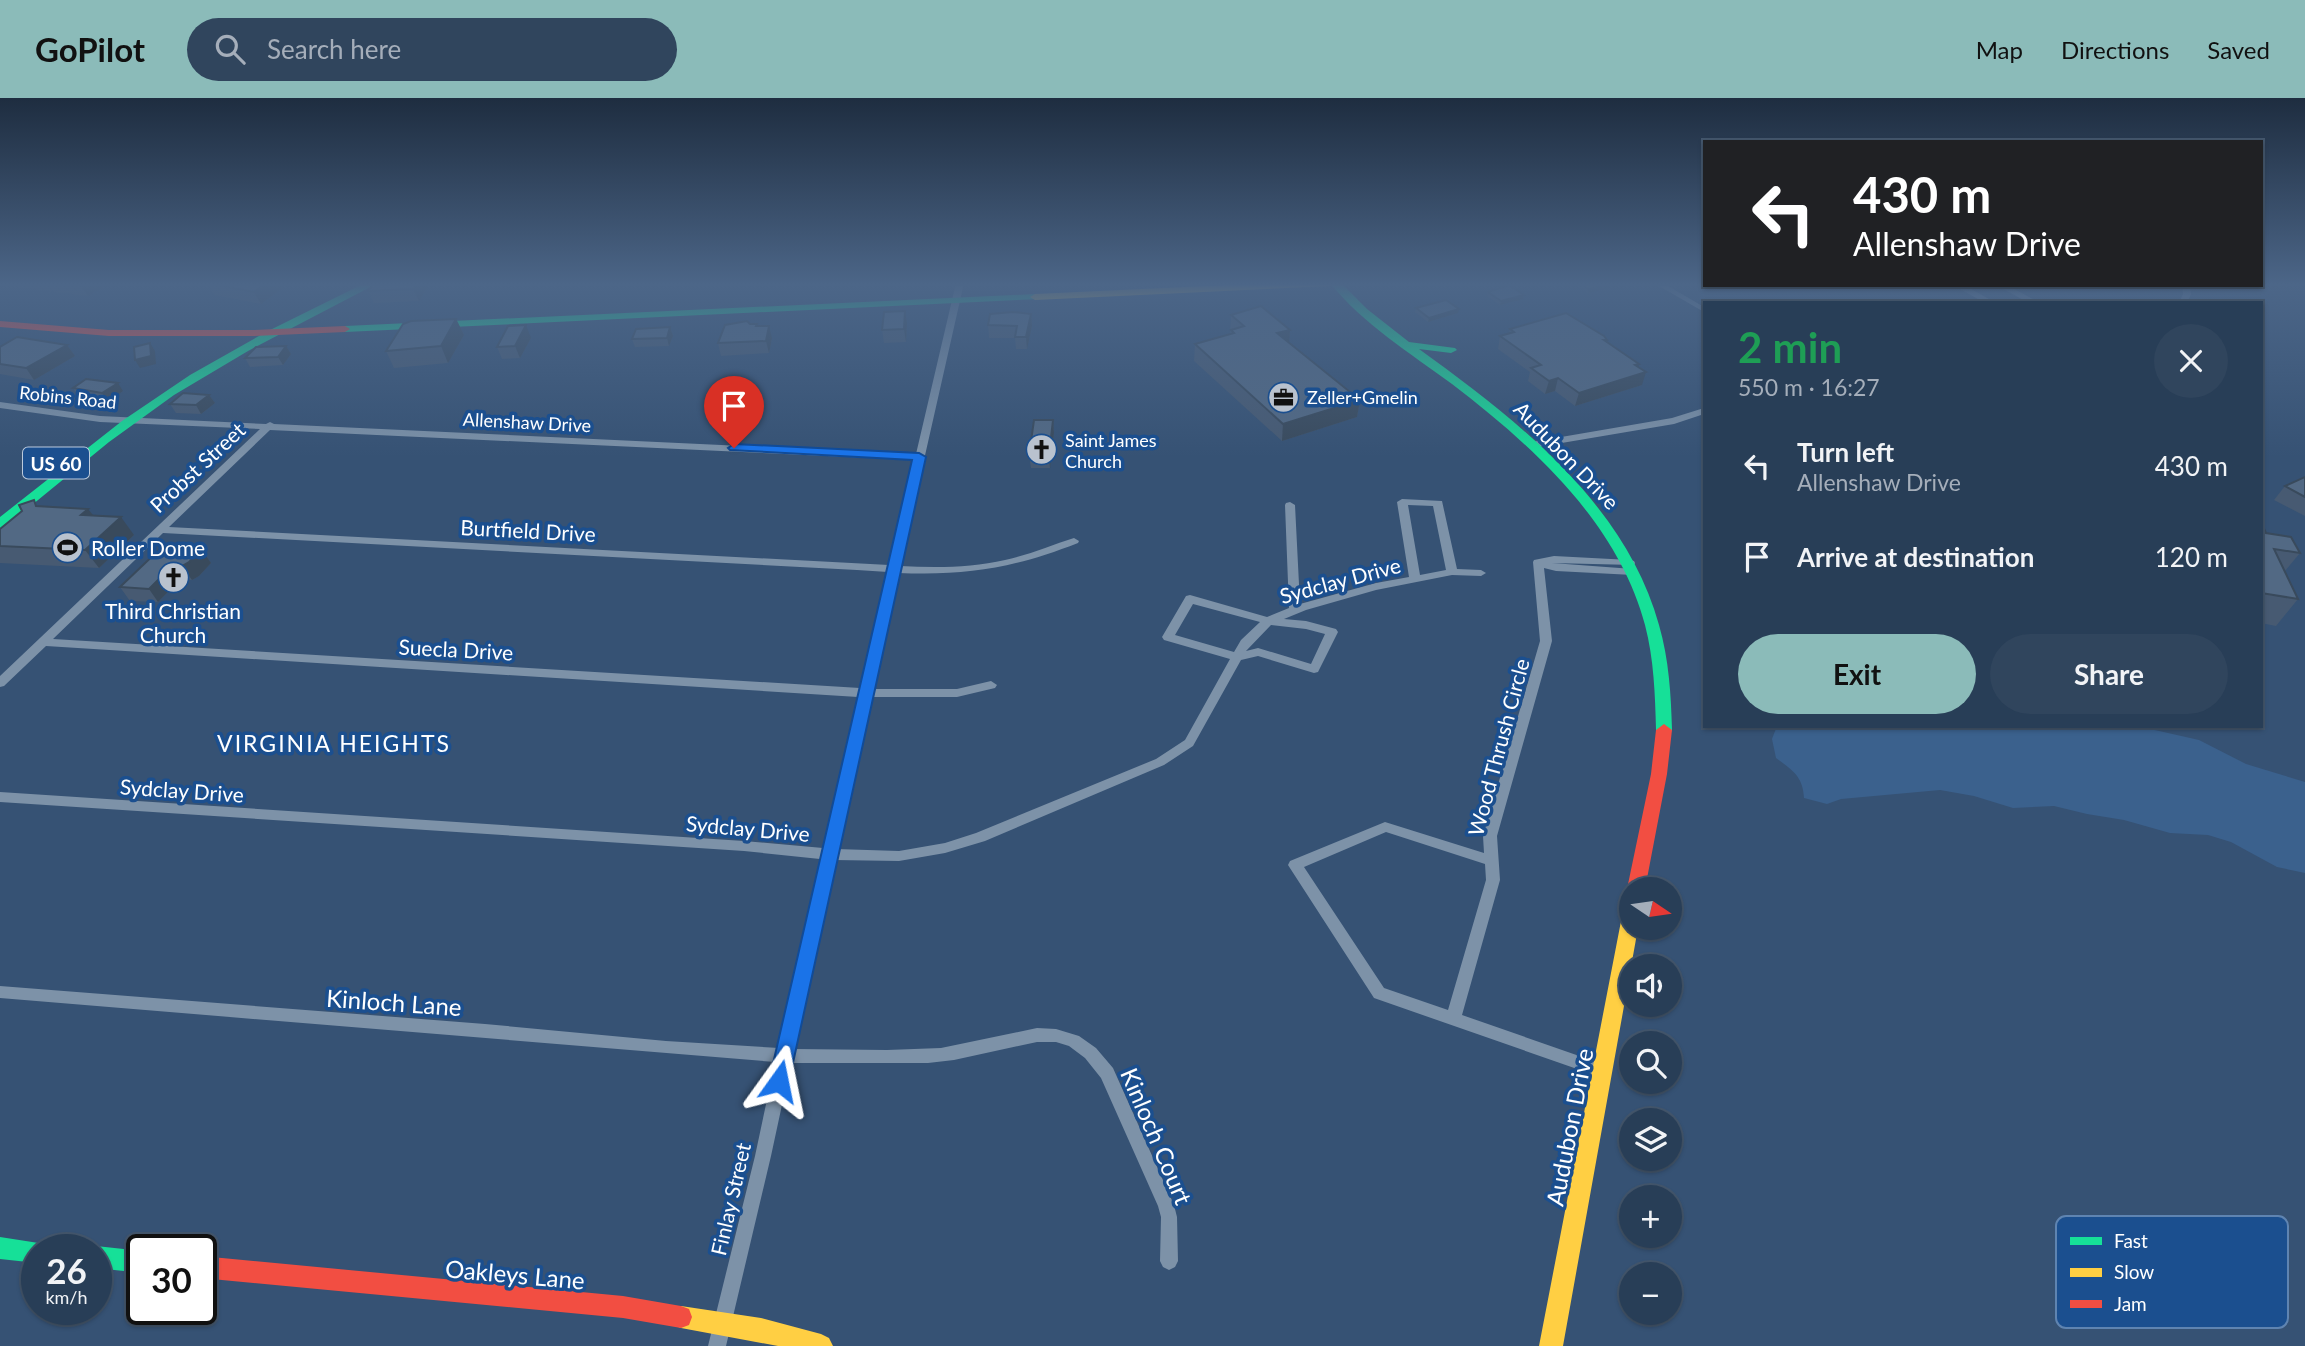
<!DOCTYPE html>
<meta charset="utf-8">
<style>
body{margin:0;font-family:Lato,sans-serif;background:#30455d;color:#f1f3f6;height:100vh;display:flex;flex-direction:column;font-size:26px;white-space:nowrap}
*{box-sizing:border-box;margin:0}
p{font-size:23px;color:#a5aeba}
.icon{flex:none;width:38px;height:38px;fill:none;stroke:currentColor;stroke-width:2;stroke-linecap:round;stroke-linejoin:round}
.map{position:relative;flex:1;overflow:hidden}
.drawer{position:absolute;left:1703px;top:203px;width:560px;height:427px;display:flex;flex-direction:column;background:#283e57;border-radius:0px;box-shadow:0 2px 5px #0004,0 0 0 2px #44576d}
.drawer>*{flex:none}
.guide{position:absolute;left:1703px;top:42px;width:560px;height:147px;border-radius:0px;box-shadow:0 2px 5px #0004,0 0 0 2px #44576d;background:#202124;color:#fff;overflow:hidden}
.needle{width:46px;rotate:103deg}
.fabs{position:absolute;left:1619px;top:779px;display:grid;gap:14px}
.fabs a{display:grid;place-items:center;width:63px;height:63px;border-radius:50%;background:#283e57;box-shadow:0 2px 5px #0004,0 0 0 2px #44576d;font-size:35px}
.speed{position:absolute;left:21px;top:1136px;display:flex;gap:14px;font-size:35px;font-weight:700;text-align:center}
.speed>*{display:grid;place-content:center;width:91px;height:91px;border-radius:50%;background:#283e57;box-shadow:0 2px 5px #0004,0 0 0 2px #44576d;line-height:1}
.speed small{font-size:18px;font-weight:400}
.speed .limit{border:4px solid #111;border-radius:10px;background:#fff;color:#111}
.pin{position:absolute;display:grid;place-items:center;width:60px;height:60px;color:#fff;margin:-72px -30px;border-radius:50% 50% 50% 0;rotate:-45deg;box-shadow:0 0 7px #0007}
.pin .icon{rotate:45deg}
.me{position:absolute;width:77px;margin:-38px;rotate:12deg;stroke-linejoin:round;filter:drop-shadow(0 0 5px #0008)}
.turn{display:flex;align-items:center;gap:24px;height:147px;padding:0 35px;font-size:32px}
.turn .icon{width:91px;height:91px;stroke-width:2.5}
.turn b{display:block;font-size:49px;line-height:60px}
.round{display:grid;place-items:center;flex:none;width:74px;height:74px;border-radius:37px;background:#30455d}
.head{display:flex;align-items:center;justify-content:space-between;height:119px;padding:0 35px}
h1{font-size:42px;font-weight:700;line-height:52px;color:#1e9e55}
.action{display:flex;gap:14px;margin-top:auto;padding:14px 35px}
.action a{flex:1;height:80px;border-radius:42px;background:#8bbbb9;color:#111;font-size:28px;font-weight:700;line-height:80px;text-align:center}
.action a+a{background:#30455d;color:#f1f3f6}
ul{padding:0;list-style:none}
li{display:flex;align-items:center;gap:21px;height:91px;padding:0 35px}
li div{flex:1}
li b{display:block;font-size:26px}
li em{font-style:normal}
header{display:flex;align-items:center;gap:42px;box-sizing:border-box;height:98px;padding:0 35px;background:#8bbbb9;color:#111}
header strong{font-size:33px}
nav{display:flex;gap:38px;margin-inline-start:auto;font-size:24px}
.search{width:490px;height:63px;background:#30455d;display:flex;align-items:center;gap:18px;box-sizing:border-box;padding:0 24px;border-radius:38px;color:#a5aeba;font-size:26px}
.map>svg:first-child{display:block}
</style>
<header>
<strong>GoPilot</strong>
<div class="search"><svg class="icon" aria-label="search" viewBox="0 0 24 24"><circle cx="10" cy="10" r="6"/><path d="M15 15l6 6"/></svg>Search here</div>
<nav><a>Map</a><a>Directions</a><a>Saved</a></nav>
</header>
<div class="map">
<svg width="2305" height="1248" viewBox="0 0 2305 1248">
<rect width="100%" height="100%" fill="#365274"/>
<path fill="#3b618d" d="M1777 628H2137L2199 642 2246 666 2305 684V775L2277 769 2231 744 2208 737 2170 735 2124 722 2087 716 2054 708 2013 710 1974 698 1940 692 1841 701 1827 706 1804 700C1803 678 1792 672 1776 660L1772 641Z"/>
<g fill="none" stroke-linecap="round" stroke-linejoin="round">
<g fill="#7d92a8" fill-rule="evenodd">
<path d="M956 185H964L900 468C935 470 971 470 1005 462 1029 457 1051 447 1074 440L1079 443 1078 445C1014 470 967 478 898 475L872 591H957L991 583 997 587 995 590 957 599H870L836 751 899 753 945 745 976 735 1156 661 1185 642 1230 561 1164 542 1162 539 1186 498 1190 497 1267 519 1289 510 1285 407 1286 405 1290 404 1295 407 1300 506 1376 485 1409 479 1397 404 1402 401 1442 403 1457 471 1481 472 1486 475 1481 478 1452 477 1376 492 1306 512 1284 521 1306 523 1336 531 1338 534 1318 574 1314 575 1258 558 1241 562 1193 648 1164 667 985 743 945 755 899 763 834 762 794 951 887 952 941 950 1037 930 1056 931 1079 938 1096 950 1113 970 1174 1107 1177 1119 1178 1163 1175 1169 1169 1172 1163 1169 1160 1163 1161 1119 1158 1108 1101 980 1085 960 1069 948 1056 944H1037L954 962 928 965H791L771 1058 726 1248H708L755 1058 775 964 0 900V888L485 926 666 943 779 950 820 761 744 753 0 704V694L744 743 823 750 858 599 46 548 4 588 0 589V578L260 331 100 324 0 310V304L100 318 266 326 270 324 274 326 916 356ZM270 332 914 362 889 467 169 429ZM1408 407 1433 408 1446 472 1420 477ZM163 435 857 472 888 474 860 590 53 541ZM1193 506 1260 524 1241 542 1234 554 1175 537ZM1271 527 1306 531 1325 536 1311 566 1258 550 1246 553Z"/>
<polygon points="1654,185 1663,185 1704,209 1704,214"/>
<polygon points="1953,187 1964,187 1996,205 1985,205"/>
<polygon points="1996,187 2007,187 2040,205 2029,205"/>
<polygon points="2182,187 2190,187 2191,196 2187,205 2179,205 2183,196"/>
<polygon points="1704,310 1704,316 1674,326 1532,350 1527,347 1532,344 1672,320"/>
<path d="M1554 458 1630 462 1634 463 1635 465 1634 467 1552 465 1633 471 1638 474 1633 477 1556 473 1544 470 1552 543 1497 738 1500 782 1462 917 1608 968 1611 973 1608 978 1603 980 1374 900 1288 767 1290 763 1385 724 1484 755 1483 738 1540 543 1533 464 1534 462ZM1386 734 1485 766 1486 782 1448 912 1384 890 1304 769Z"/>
</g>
<g fill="#16e098" fill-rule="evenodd">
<polygon points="365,185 378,185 248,253 174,297 109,344 5,429 0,430 0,419 122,323 190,277 266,234"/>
<path d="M1330 185H1341L1367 211 1409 244 1455 250 1457 252 1451 255 1419 251C1516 321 1626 406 1659 527 1669 562 1671 596 1672 632L1670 636 1664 638 1656 632C1655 596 1654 562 1645 527 1618 425 1533 348 1452 286 1410 255 1363 226 1330 185Z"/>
<polygon points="1035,196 1039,197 1039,201 345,234 340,231 345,228"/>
<polygon points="0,1139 45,1146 47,1152 37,1152 37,1165 0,1161"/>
<polygon points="96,1148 142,1153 142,1175 96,1170 96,1152 88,1152"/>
</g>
<g fill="#ffcf43" fill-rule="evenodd">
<polygon points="1270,185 1335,185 1330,188 1035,202 1030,199 1035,196"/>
<polygon points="1631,811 1631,830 1638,830 1563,1248 1539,1248 1622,818 1625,813"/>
<polygon points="681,1208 761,1220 821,1236 829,1240 833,1248 778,1248 681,1230 673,1227 670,1219 673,1211"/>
</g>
<g fill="#f24e42" fill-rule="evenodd">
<polygon points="0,223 109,232 254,232 345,228 350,231 345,234 254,238 109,238 0,229"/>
<polygon points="1664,626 1672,632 1667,676 1645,791 1631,791 1631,797 1627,791 1651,676 1656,632"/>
<polygon points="201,1158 623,1198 681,1208 689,1211 692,1219 689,1227 681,1230 623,1220 201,1180"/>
</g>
</g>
<g fill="#475a72">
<polygon points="0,185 109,185 88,198 0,187"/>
<polygon points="207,185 282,190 261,206 214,197"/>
<polygon points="689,185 757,185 755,188 690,189"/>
<polygon points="1572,185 1610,185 1609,190 1588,195"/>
<polygon points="427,190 419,203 374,205 368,193"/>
<polygon points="1488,194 1523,201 1500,207 1487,198"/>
<polygon points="1416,210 1458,215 1428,224 1415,214"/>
<polygon points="905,213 907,225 906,244 884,245 882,232"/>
<polygon points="1031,216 1032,228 1027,251 1016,251 1015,240 989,240 988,227"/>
<polygon points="1231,217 1290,232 1289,245 1360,302 1357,319 1282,343 1194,263 1195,246 1230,236"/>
<polygon points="456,221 464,237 448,265 394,270 386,253"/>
<polygon points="750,226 757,226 757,228 772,240 769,255 721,258 718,245"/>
<polygon points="670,229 673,238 669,248 635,249 632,241"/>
<polygon points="1510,231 1607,242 1606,243 1638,269 1642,287 1575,308 1555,293 1545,296 1528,283 1530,274 1498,251 1500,238 1509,236"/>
<polygon points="531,240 520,260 502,261 497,249"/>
<polygon points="67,247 75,258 34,282 0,276 0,249"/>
<polygon points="286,248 291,256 283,267 250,269 245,260"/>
<polygon points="73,290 123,293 108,304 79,299"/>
<polygon points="209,297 215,305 201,316 176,315 170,306"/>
<polygon points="1053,322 1054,335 1050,370 1031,370 1029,357"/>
<polygon points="2305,379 2305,418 2274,402 2285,388"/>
<polygon points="39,408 94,418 134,437 99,470 0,465 0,431"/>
<polygon points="2261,424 2266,435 2300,455 2285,473 2298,501 2276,528 2261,525"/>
<polygon points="202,452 211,465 199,478 192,482 181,481 158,504 130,503 120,489"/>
</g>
<g fill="#394a5c">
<polygon points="79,185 109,185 88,198"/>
<polygon points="266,185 280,185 282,190 261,206 254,194"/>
<polygon points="417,185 425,185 427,190 419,203 413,191"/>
<polygon points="1610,185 1609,190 1588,195 1589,191"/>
<polygon points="1524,197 1523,201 1500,207 1501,203"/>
<polygon points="1459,211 1458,215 1428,224 1429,220"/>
<polygon points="905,213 907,225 906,244 904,231"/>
<polygon points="1031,216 1032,228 1027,251 1026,239"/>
<polygon points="456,221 464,237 448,265 441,248"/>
<polygon points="526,227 531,240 520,260 515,248"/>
<polygon points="769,228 772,240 769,255 766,243"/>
<polygon points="670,229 673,238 669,248 667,240"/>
<polygon points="1290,232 1289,248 1277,235"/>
<polygon points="150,245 155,253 156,266 140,270 135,262"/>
<polygon points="67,247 75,258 34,282 26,270"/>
<polygon points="286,248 291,256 283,267 278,259"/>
<polygon points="1639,266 1636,277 1646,274 1642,287 1575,308 1579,295"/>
<polygon points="1558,280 1555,293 1545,296 1549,283"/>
<polygon points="118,285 123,293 108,304 102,295"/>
<polygon points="209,297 215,305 201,316 196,307"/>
<polygon points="1360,302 1357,319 1282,343 1283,326"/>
<polygon points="1053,322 1054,335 1050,370 1049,357"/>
<polygon points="88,411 102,428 81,417"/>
<polygon points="121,419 134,437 99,470 85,452"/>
<polygon points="202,452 211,465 199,478 192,482 182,468"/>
<polygon points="172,468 181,481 158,504 149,491"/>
</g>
<g fill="#526984" stroke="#394a5c" stroke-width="2">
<polygon points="207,185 266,185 254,194"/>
<polygon points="374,185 417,185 413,191 368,193"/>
<polygon points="1579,185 1610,185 1589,191"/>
<polygon points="1509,187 1524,197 1501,203 1488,194"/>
<polygon points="1446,202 1459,211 1429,220 1416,210"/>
<polygon points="1261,208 1290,232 1277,235 1360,302 1283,326 1195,246 1234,235 1231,232 1244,228 1231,217"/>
<polygon points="905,213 904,231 882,232 884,214"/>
<polygon points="1013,214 1031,216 1026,239 1015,239 1017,228 988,227 990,216"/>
<polygon points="1566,215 1604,238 1607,242 1604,242 1639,266 1635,267 1646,274 1579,295 1558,280 1549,283 1531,270 1541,267 1500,238 1514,234 1510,231"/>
<polygon points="456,221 441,248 386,253 403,226 411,223"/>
<polygon points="747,223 750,226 757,226 756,228 769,228 766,243 718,245 725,227"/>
<polygon points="526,227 515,248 497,249 508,228"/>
<polygon points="670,229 667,240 632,241 636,231"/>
<polygon points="17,239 67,247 26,270 0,266 0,249"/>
<polygon points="150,245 151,258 135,262 134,249"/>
<polygon points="286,248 278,259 245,260 256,249"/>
<polygon points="86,281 118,285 102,295 73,290"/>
<polygon points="183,295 209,297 196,307 170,306"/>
<polygon points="1034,322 1053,322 1049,357 1029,357"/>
<polygon points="2305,379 2305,399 2285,388"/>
<polygon points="34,402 36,408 88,411 81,417 121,419 85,452 0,448 0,431 22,413 19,407"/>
<polygon points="2261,424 2266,435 2291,439 2300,455 2274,451 2298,501 2261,495"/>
<polygon points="163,448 202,452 189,464 182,468 172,468 149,491 120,489"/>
</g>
<linearGradient id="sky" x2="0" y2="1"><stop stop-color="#1e2d40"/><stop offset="0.52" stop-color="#4c6688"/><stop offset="1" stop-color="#4c6688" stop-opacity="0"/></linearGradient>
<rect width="2305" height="359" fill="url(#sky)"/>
<polygon fill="#1a73e8" stroke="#114b97" stroke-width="2" points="734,346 919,355 926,359 789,983 786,989 779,992 772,989 769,983 912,362 730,352 728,350"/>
<defs>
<symbol id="office-disc" viewBox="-11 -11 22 22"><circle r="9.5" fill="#b9c2ce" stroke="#1b4f8f"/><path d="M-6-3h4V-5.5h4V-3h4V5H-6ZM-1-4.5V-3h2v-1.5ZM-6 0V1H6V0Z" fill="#111"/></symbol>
<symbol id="church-disc" viewBox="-11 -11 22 22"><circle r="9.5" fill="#b9c2ce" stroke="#1b4f8f"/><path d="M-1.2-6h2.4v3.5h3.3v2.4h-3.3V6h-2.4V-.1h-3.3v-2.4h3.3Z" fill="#111"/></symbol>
<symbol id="stadium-disc" viewBox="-11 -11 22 22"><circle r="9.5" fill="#b9c2ce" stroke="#1b4f8f"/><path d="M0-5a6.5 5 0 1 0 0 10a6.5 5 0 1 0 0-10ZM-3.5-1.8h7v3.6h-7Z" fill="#111"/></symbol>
</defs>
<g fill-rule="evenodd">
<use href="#office-disc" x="1266" y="282" width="35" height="35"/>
<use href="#church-disc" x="1024" y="334" width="35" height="35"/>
<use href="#stadium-disc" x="50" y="432" width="35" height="35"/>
<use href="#church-disc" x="156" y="462" width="35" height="35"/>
</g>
<g text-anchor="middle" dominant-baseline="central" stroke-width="7" stroke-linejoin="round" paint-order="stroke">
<g font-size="18" fill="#fff" stroke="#1b4f8f">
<text transform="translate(68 299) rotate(6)">Robins Road</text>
<text transform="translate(527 324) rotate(3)">Allenshaw Drive</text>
</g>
<g font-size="18" fill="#fff" stroke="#1b4f8f" text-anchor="start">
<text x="1307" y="299">Zeller+Gmelin</text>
<text x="1065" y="342">Saint James<tspan x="1065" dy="21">Church</tspan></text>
</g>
<rect fill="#1b4f8f" stroke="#bbcadd" stroke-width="2" x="23" y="349.5" width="66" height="31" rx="5"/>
<g font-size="19" font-weight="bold" fill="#fff">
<text x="56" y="365">US 60</text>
</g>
<g font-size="21" fill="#fff" stroke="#1b4f8f">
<text transform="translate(1567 357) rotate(46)">Audubon Drive</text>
<text transform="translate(197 369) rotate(-43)">Probst Street</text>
<text transform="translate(528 432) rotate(3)">Burtfield Drive</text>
<text transform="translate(1340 482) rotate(-15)">Sydclay Drive</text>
<text transform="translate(456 551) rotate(3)">Suecla Drive</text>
<text transform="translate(1498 649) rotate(-75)">Wood Thrush Circle</text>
<text transform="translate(182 692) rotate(4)">Sydclay Drive</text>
<text transform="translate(748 730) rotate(5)">Sydclay Drive</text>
<text transform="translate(730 1101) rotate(-77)">Finlay Street</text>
</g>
<g font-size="21" fill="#fff" stroke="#1b4f8f" text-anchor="start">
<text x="91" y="449">Roller Dome</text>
<text x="173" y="512" text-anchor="middle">Third Christian<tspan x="173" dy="24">Church</tspan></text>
</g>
<g font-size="23" letter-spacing="2" fill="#fff" stroke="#1b4f8f">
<text x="334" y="645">VIRGINIA HEIGHTS</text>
</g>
<g font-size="24" fill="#fff" stroke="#1b4f8f">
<text transform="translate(394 904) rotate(4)">Kinloch Lane</text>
<text transform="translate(1569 1029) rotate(-79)">Audubon Drive</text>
<text transform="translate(1157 1038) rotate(67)">Kinloch Court</text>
<text transform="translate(515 1176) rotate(5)">Oakleys Lane</text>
</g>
</g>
<rect x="2056" y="1118" width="232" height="112" rx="10" fill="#1b4f8f" stroke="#5f84b1" stroke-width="2"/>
<rect x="2070" y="1139" width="32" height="8" fill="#16e098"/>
<rect x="2070" y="1170" width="32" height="9" fill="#ffcf43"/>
<rect x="2070" y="1202" width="32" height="8" fill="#f24e42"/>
<g font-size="19" fill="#fff">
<text x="2114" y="1150">Fast</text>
<text x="2114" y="1181">Slow</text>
<text x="2114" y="1213">Jam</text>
</g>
</svg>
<div class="fabs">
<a><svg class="needle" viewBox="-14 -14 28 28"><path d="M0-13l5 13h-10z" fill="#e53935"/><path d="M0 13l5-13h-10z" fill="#a5aeba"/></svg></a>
<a><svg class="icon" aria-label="sound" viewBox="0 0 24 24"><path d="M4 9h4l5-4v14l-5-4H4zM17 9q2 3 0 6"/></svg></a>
<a><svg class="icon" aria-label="search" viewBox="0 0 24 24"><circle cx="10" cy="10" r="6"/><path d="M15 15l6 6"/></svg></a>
<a><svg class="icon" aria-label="layers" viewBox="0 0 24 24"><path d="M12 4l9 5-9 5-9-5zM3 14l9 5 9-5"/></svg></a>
<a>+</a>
<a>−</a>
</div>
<div class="speed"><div>26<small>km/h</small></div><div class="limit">30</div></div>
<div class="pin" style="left:734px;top:350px;background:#d93025"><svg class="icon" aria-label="arrive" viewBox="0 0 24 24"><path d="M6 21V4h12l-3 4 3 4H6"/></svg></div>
<svg class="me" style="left:779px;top:983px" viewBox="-20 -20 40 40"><path d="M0-17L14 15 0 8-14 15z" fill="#1a73e8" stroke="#fff" stroke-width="4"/></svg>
<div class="guide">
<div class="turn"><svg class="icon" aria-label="left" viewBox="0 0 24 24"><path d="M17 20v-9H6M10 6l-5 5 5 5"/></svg><div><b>430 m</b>Allenshaw Drive</div></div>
</div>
<section class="drawer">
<div class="head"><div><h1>2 min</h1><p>550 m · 16:27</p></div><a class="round"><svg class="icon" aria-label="close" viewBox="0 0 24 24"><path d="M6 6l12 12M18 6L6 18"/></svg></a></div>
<ul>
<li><svg class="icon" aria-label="left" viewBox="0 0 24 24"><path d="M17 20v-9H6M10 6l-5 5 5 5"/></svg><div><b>Turn left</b><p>Allenshaw Drive</p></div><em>430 m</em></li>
<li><svg class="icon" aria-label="arrive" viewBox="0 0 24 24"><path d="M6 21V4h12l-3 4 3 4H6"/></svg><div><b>Arrive at destination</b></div><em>120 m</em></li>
</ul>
<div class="action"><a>Exit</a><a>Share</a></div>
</section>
</div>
